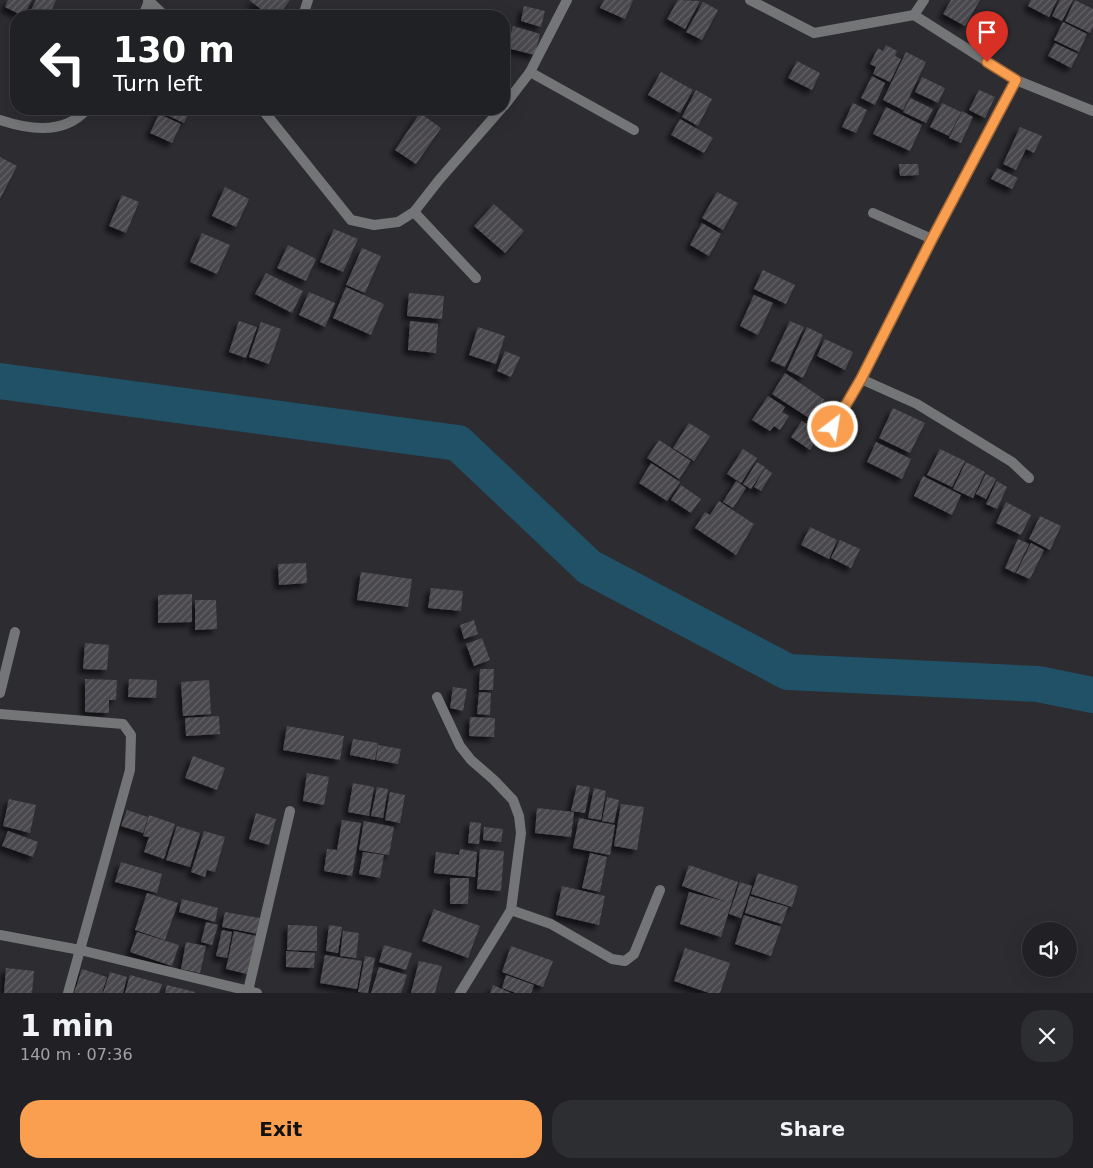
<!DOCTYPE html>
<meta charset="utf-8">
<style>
body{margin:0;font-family:"DejaVu Sans",sans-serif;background:#2d2e32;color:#f1f3f6;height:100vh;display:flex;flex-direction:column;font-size:19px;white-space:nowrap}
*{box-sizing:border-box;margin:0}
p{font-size:16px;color:#a2a3a7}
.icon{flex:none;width:28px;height:28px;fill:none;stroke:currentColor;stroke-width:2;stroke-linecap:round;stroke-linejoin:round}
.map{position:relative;height:993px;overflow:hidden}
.side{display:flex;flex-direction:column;background:#212125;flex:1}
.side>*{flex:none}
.guide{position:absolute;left:10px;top:10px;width:500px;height:105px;border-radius:20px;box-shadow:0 5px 20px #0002,0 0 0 1px #3e3e42;background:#202124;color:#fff;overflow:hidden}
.fabs{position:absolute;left:1022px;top:922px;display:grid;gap:10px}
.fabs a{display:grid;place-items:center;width:55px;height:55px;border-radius:50%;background:#212125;box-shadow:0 5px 20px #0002,0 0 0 1px #3e3e42;font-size:25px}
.pin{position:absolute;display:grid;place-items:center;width:42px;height:42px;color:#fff;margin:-51px -21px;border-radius:50% 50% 50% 0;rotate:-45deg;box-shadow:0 0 5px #0007}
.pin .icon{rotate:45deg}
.me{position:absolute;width:55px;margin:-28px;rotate:31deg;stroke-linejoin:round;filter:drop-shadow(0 0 4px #0008)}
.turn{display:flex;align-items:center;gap:18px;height:105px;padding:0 20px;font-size:22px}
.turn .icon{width:65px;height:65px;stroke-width:2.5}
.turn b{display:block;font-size:35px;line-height:42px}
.round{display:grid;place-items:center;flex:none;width:52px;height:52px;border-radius:20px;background:#2d2e32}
.summary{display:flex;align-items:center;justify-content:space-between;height:85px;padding:0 20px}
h1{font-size:30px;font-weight:600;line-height:38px}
.primary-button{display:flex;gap:10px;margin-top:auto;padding:10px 20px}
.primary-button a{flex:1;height:58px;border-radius:20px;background:#fa9f50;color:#111;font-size:20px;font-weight:600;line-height:58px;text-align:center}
.primary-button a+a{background:#2d2e32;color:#f1f3f6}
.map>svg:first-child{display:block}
</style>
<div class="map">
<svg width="1093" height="993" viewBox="0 0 1093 993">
<defs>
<pattern id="building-hatch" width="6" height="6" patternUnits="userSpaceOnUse" patternTransform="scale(1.25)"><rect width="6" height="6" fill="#4a484d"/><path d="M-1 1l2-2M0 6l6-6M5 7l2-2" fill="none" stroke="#646266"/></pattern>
<filter id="shadow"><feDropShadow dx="-4.5" dy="4.5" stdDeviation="2.5" flood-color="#0009"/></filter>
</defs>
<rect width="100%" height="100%" fill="#2c2c31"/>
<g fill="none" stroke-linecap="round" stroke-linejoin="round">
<polyline stroke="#205166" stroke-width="36" points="0,381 458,443 589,567 788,672 1038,684 1093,695"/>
</g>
<g fill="url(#building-hatch)" filter="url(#shadow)">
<polygon points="8,0 32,0 23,16 5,7"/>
<polygon points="36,0 56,0 52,9 66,16 28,16"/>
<polygon points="249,0 290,0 278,16 270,16"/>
<polygon points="604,0 633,0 625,19 600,8"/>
<polygon points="678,0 700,1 685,29 667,19"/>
<polygon points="951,0 980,0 965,26 943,14"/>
<polygon points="1031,0 1057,0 1049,17 1028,6"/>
<polygon points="1060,0 1073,0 1062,21 1052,16"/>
<polygon points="1075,0 1093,9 1093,27 1090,33 1065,21"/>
<polygon points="703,2 718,10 702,40 686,32"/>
<polygon points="524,6 545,11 541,27 521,21"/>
<polygon points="1063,22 1087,34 1079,52 1054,40"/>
<polygon points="513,26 540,34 535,55 507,48"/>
<polygon points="1055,43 1078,54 1071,68 1048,56"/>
<polygon points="886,45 897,51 895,56 901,59 890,82 873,74 876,67 870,64 878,48 883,51"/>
<polygon points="906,52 926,62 903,110 883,100"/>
<polygon points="797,61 820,73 812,90 788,78"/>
<polygon points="661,72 693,90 680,113 648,95"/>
<polygon points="872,76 885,83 875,105 861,98"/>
<polygon points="922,77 945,88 938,103 915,92"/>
<polygon points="696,90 712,99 698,126 682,117"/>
<polygon points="979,90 995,97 985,118 969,110"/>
<polygon points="910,98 933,109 926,123 903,112"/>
<polygon points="853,103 867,110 856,133 842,127"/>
<polygon points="942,103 961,112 949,136 930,127"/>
<polygon points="886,107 922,125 910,151 873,134"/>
<polygon points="154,109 186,109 190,111 184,123"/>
<polygon points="962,111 973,117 961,143 949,138"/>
<polygon points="420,113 441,128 416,164 395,150"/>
<polygon points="159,114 181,124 172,143 150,133"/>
<polygon points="680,119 713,138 704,153 671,135"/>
<polygon points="1020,127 1042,136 1034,153 1026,149 1016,170 1003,164"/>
<polygon points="0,157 17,166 0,199"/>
<polygon points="899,164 918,164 919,175 900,176"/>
<polygon points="997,168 1018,178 1012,189 991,179"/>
<polygon points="225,187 249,199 236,227 212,216"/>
<polygon points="717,192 738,203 723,230 702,218"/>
<polygon points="122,195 139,202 126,233 109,226"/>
<polygon points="494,204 524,231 505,253 474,226"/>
<polygon points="702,223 721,234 709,256 690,245"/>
<polygon points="334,229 358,239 343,272 320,262"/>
<polygon points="202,233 230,245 217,274 190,262"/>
<polygon points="288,245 316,259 306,281 277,268"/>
<polygon points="362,248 381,256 365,293 346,285"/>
<polygon points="763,270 795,285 786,304 754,289"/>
<polygon points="266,273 303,291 292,313 255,294"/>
<polygon points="346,287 384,304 371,335 333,318"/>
<polygon points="309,292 335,303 325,327 299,315"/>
<polygon points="409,293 444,296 442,319 407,316"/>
<polygon points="754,295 773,303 758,335 740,326"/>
<polygon points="239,321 257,327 246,358 229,352"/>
<polygon points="410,321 438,324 436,353 408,350"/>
<polygon points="790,321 804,327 785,367 771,361"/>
<polygon points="261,322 281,329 269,364 249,357"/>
<polygon points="478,327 505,336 496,364 469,355"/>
<polygon points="807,327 823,335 803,378 787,370"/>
<polygon points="825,339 853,352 845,370 817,356"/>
<polygon points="505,351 520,357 511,377 497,371"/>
<polygon points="785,373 825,400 812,420 772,394"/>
<polygon points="768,396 785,407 782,412 789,416 780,430 774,426 770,431 752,420"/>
<polygon points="893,408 925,423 910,453 879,438"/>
<polygon points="802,421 821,433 810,450 791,437"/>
<polygon points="689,423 710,436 694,461 673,448"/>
<polygon points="659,440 691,461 679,479 647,458"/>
<polygon points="876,442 911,459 902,479 867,462"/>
<polygon points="743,449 757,458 741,483 727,474"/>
<polygon points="940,449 965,461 952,487 927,475"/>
<polygon points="757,462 765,467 751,489 743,484"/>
<polygon points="966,462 985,472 973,498 953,489"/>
<polygon points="651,463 680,482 667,501 639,483"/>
<polygon points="765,468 772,473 761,491 754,487"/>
<polygon points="986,474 996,479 986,499 976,494"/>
<polygon points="923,476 961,495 952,515 914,496"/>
<polygon points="736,481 746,488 733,508 723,502"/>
<polygon points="997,481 1007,487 997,509 986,504"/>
<polygon points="681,485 701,499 691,513 671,500"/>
<polygon points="719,501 754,524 736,555 695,528 705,512 710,515"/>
<polygon points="1006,502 1031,515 1021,535 996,523"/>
<polygon points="1040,516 1061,526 1050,550 1029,539"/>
<polygon points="810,527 837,540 829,559 801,545"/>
<polygon points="1018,539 1029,544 1015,573 1005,568"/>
<polygon points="840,540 860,549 851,568 831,558"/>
<polygon points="1031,543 1044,550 1030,579 1016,573"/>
<polygon points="306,563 307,583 279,585 278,564"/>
<polygon points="361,572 412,579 408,607 357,600"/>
<polygon points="431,588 463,591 461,611 428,608"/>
<polygon points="192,594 192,622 158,623 158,595"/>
<polygon points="195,600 216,600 217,629 195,630"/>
<polygon points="474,620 478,634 464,639 460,625"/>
<polygon points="482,638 490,660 474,666 466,644"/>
<polygon points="85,643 109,645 107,670 83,669"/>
<polygon points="480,669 494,669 493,690 479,690"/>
<polygon points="85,679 117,680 116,700 109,700 109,713 85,712"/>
<polygon points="129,679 157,680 156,698 128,697"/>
<polygon points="209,680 211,714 183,716 181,682"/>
<polygon points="453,687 467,689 463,711 450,708"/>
<polygon points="479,692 491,693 490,715 477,714"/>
<polygon points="219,716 220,734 186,736 185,718"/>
<polygon points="470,717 495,718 494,737 469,736"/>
<polygon points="287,726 344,736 340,760 283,750"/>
<polygon points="353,739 378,743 375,760 350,755"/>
<polygon points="378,745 401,749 398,764 376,760"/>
<polygon points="193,756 225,768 217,790 185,778"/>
<polygon points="307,773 329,777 324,805 303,801"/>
<polygon points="353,783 374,787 369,816 348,812"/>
<polygon points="577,785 590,787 585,813 571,811"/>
<polygon points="377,787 388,789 383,818 371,816"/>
<polygon points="594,788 606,791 601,820 588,818"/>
<polygon points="390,792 405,795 400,823 385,820"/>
<polygon points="607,797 619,800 614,823 602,821"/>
<polygon points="9,799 36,805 30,833 3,826"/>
<polygon points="621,804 644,807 637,850 614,846"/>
<polygon points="537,808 574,812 571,837 535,833"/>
<polygon points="127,810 148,817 143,833 121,826"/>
<polygon points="256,813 276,819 269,845 249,839"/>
<polygon points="149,815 175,824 164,859 144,852 149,837 143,836"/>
<polygon points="579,818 615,825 610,855 573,848"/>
<polygon points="342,820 361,823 352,876 324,871 327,849 337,850"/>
<polygon points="364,821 394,827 389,855 359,850"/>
<polygon points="470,822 481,823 479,844 468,843"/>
<polygon points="177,826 200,833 190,867 166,860"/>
<polygon points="484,827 503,829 501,842 483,840"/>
<polygon points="8,831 38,842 33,857 2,846"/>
<polygon points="204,831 225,837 215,872 207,870 205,877 191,872"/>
<polygon points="460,849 477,852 475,877 434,873 436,852 459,855"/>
<polygon points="480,849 504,851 501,891 477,889"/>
<polygon points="363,852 384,855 380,878 359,874"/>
<polygon points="590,853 607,857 600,892 582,888"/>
<polygon points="121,862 162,874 157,893 115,882"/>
<polygon points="689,865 738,882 721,937 680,924 689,892 727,902 682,886"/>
<polygon points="758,873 798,886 792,907 751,894"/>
<polygon points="450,878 469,878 468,904 450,904"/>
<polygon points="740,882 752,886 741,918 729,914"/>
<polygon points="562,886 605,896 599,925 556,915"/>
<polygon points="147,893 178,903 165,940 135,930"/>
<polygon points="750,896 788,907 782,924 745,913"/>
<polygon points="182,899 218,908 215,922 179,912"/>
<polygon points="434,909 480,926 468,958 422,941"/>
<polygon points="225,912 260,918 258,934 222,927"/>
<polygon points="744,915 781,927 771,956 735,944"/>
<polygon points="206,922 218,925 212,945 201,942"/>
<polygon points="288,925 317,926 317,951 287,950"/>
<polygon points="329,925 342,927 338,953 326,951"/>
<polygon points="222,930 232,932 227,958 216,956"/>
<polygon points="234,931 256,936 247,974 226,969"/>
<polygon points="343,931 359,933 356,958 340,956"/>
<polygon points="137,932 179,945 172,966 130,952"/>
<polygon points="186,942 206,946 200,973 181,969"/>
<polygon points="384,945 412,953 406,970 379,962"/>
<polygon points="511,946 553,961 543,987 502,972"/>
<polygon points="685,948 730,963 720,993 709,993 674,981"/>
<polygon points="286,951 315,953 314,968 286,967"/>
<polygon points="325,955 362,961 357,989 320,983"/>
<polygon points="365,956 375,958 368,993 358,992"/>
<polygon points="419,961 442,966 435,993 411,993"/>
<polygon points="379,967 407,975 401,993 371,993"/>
<polygon points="6,968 34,971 32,993 4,993"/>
<polygon points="82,969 107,977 102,993 74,993"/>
<polygon points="110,972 127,977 123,993 103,993"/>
<polygon points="130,975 162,984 159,993 125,993"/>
<polygon points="506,975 534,985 531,993 516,993 502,988"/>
<polygon points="167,985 195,992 195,993 165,993"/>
<polygon points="493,985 511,993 490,993"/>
</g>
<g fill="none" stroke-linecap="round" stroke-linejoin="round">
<polyline stroke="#737577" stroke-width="10" points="414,212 476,278"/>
<g stroke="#737577" stroke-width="10">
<polyline points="148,0 165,16"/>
<polyline points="750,0 814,33 914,15 1016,80 1093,111"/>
<polyline points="914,15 924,0"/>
<polyline points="143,16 149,1"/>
<polyline points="303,16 308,0"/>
<polyline points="530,72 634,130"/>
<polyline points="504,106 530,72 567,0"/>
<polyline points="262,109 351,220 374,225 398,222 414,212 439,180 501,109"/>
<path d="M0 120C30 130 65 135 87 109"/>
<polyline points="873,213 932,239"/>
<polyline points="861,379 917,404 1012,462 1029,478"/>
<polyline points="833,427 861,379 932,239 1016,80"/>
<polyline points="0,693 15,632"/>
<polyline points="437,697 460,746 471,760 494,780 513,800 519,816 521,833 511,910 460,993"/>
<polyline points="0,714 123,724 131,735 130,770 68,993"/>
<polyline points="511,910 551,924 612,959 625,961 634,954 660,890"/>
<polyline points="0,935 80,950 257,993"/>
<polyline points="248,991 290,811"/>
</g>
</g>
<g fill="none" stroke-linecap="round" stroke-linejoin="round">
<defs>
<polyline id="route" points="833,427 861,379 932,239 1016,80 987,62"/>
</defs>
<use href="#route" stroke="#a26734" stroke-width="12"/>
<use href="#route" stroke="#fa9f50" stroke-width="9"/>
</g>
</svg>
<div class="fabs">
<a><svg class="icon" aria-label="sound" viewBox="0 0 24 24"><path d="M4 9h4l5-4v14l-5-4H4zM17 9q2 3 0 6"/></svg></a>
</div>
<div class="pin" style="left:987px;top:62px;background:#d93025"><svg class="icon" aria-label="arrive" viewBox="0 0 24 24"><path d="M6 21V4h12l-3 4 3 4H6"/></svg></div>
<svg class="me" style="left:833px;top:427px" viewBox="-20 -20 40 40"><circle r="17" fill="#fa9f50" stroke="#fff" stroke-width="3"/><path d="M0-11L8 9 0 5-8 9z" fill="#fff"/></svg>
<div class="guide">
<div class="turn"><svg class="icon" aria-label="left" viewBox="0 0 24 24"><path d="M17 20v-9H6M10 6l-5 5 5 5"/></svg><div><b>130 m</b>Turn left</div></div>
</div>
</div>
<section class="side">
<div class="summary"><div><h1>1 min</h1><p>140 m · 07:36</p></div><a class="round"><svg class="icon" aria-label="close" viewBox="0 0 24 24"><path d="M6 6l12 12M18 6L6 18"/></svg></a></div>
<div class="primary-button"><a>Exit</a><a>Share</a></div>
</section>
